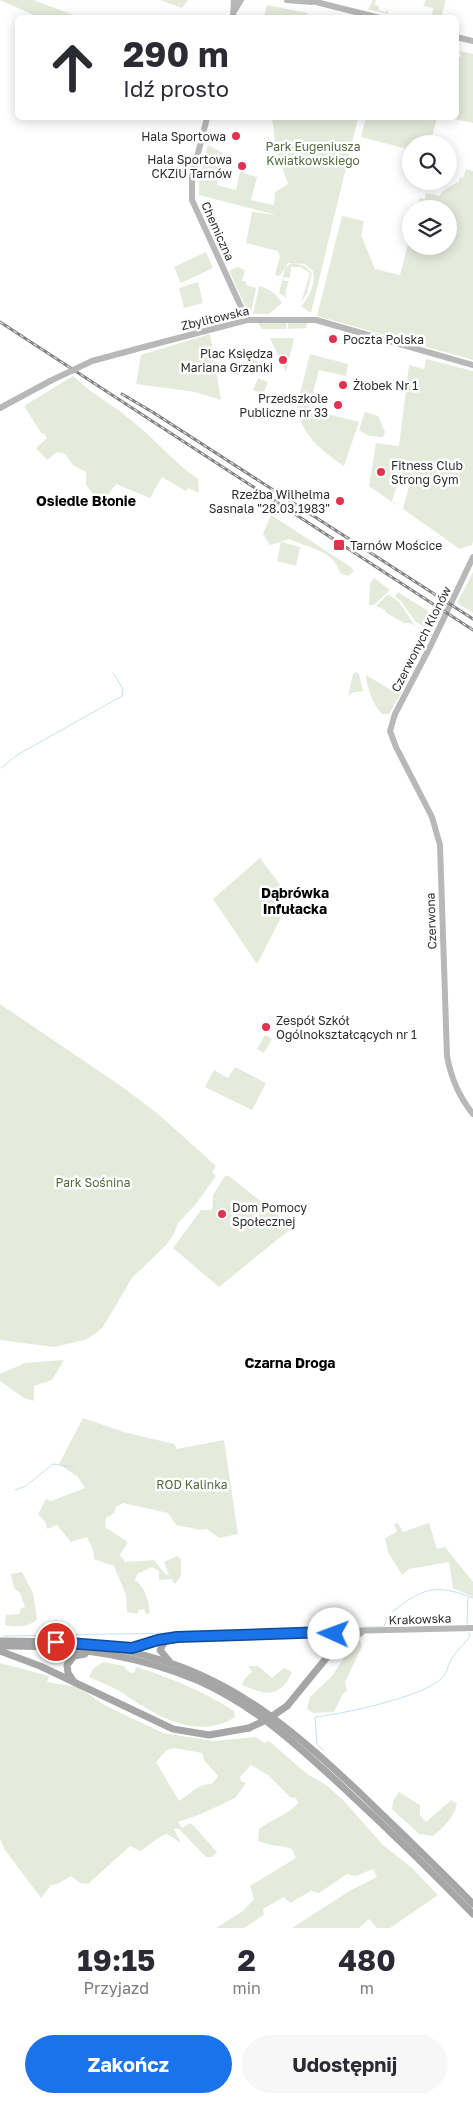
<!DOCTYPE html>
<html lang="pl">
<meta charset="utf-8">
<style>
body{margin:0;font-family:"Golos Text",sans-serif;background:#f7f7f7;color:#2b2b33;height:100vh;display:flex;flex-direction:column;font-size:19px;white-space:nowrap}
*{box-sizing:border-box;margin:0}
p{font-size:16px;color:#7c7c81}
.icon{flex:none;width:28px;height:28px;fill:none;stroke:currentColor;stroke-width:2;stroke-linecap:round;stroke-linejoin:round}
.map{position:relative;height:1928px;overflow:hidden}
.side{display:flex;flex-direction:column;background:#fff;flex:1}
.side>*{flex:none}
.guide{position:absolute;left:15px;top:15px;width:444px;height:105px;border-radius:8px;box-shadow:0 2px 12px #0003;background:#fff;color:#2b2b33;overflow:hidden}
.buttons{position:absolute;left:402px;top:135px;display:grid;gap:10px}
.buttons a{display:grid;place-items:center;width:55px;height:55px;border-radius:50%;background:#fff;box-shadow:0 2px 12px #0003;font-size:25px}
.pin{position:absolute;display:grid;place-items:center;width:42px;height:42px;color:#fff;margin:-21px;border:2px solid #fff;border-radius:50%;box-shadow:0 1px 5px #0007}
.me{position:absolute;width:55px;margin:-28px;rotate:272deg;stroke-linejoin:round;filter:drop-shadow(0 0 4px #0008)}
.turn{display:flex;align-items:center;gap:18px;height:105px;padding:0 25px;font-size:22px}
.turn .icon{width:65px;height:65px;stroke-width:2.5}
.turn b{display:block;font-size:35px;line-height:42px}
.eta{display:flex;justify-content:space-evenly;align-items:center;height:85px;text-align:center}
.eta b{font-size:30px;font-weight:700;line-height:35px}
.primary-button{display:flex;gap:10px;margin-top:auto;padding:10px 25px}
.primary-button a{flex:1;height:58px;border-radius:30px;background:#1a73e8;color:#fff;font-size:20px;font-weight:700;line-height:58px;text-align:center}
.primary-button a+a{background:#f7f7f7;color:#2b2b33}
.map>svg:first-child{display:block}
</style>
<div class="map">
<svg width="473" height="1928" viewBox="0 0 473 1928">
<rect width="100%" height="100%" fill="#fff"/>
<g fill="#e5ebdb" fill-rule="evenodd">
<polygon points="0,0 33,0 79,17 38,17"/>
<polygon points="160,0 188,0 182,8"/>
<polygon points="373,0 376,0 375,4 379,7 379,10 386,12 388,9 388,14 368,9"/>
<polygon points="426,0 446,0 441,17 432,14 433,8 423,6"/>
<polygon points="267,5 308,13 307,17 264,17"/>
<polygon points="459,51 473,54 473,123 450,118 456,118 456,56 462,57"/>
<path d="M272 118H358L311 313 301 306C309 298 316 283 313 271L305 264 288 263 280 276 275 275 280 256 278 251 246 243 252 212 276 215 199 195V181L208 145 223 153 217 185 236 190 240 172 257 177 251 200 274 205 275 192 288 184 276 151Z"/>
<polygon points="366,118 437,118 430,144 411,144 411,150 361,137"/>
<polygon points="466,169 473,171 473,360 317,316 342,216 364,221 361,235 375,269 400,275 411,231 411,246 449,246 449,209 417,209 420,198 425,199 426,193 439,196 443,191 459,181 460,177 463,178"/>
<polygon points="206,252 213,268 181,283 174,267"/>
<polygon points="292,263 305,266 312,273 307,293 301,303 310,273 300,267 291,267 290,278 283,277 284,281 289,281 285,293 287,298 279,293 285,268"/>
<polygon points="237,267 245,270 242,281 247,282 246,285 256,288 251,312 247,309 229,271"/>
<polygon points="198,282 203,303 184,308 179,288"/>
<path d="M259 286C272 290 275 293 282 303L269 314H253Z"/>
<polygon points="286,322 287,329 262,329 258,323"/>
<polygon points="288,322 307,323 306,328 288,329"/>
<polygon points="210,334 221,400 195,392 136,384 141,355"/>
<polygon points="270,338 294,338 286,372"/>
<path d="M310 354 348 364 346 376 319 370 309 409 359 422 344 466C322 451 300 434 297 406Z"/>
<polygon points="255,357 260,367 243,376 238,366"/>
<polygon points="426,359 473,371 473,541 472,545 460,549 403,509 410,483 398,482 392,501 399,507 369,486 376,443 399,446 409,365 424,369"/>
<path d="M73 376C90 393 112 404 131 420 155 439 173 462 198 479L199 493 188 488 186 491 162 477 150 498 116 484 101 505 86 485V472L73 465 65 454 57 452 47 460 36 448 47 438 44 433 42 434 24 406Z"/>
<polygon points="258,378 268,382 263,395 253,390"/>
<polygon points="365,412 378,416 385,432 383,437 369,436 359,430"/>
<path d="M271 515 351 567 354 571 348 576 340 573C334 550 308 548 289 539L270 545 263 534Z"/>
<polygon points="281,542 300,547 296,566 277,561"/>
<polygon points="473,572 473,613 457,603"/>
<polygon points="374,578 390,590 374,605 369,605 370,584"/>
<polygon points="398,592 439,618 435,625 430,618 428,620 435,626 432,631 416,622 400,600 395,597"/>
<polygon points="388,594 399,602 415,626 410,623 404,623 385,612 385,610 376,606"/>
<polygon points="356,672 359,674 363,691 351,693 348,697 353,674"/>
<path d="M366 675 396 693 398 690 402 692 389 714H382C373 705 366 686 366 675Z"/>
<polygon points="260,858 290,898 283,895 278,906 285,910 257,964 213,899"/>
<polygon points="0,1004 121,1086 158,1114 216,1166 212,1172 216,1176 195,1205 178,1223 174,1234 166,1245 132,1278 103,1327 96,1333 85,1340 54,1347 0,1340"/>
<polygon points="265,1035 272,1039 264,1053 257,1049"/>
<polygon points="235,1067 266,1083 252,1110 205,1087 214,1070 228,1078"/>
<polygon points="225,1176 229,1176 293,1227 219,1287 173,1248 201,1210 212,1210 213,1195"/>
<polygon points="64,1360 52,1380 34,1386 34,1401 24,1398 0,1381 0,1374 25,1363"/>
<path d="M83 1418 124 1432 174 1444 177 1449 224 1440 238 1534 219 1538 207 1529 201 1530 176 1525 168 1513 123 1503 116 1507 114 1513 106 1518 105 1527 128 1542 120 1555 125 1562 154 1560 165 1574 169 1575 164 1562 177 1556 181 1559V1576L175 1584 172 1579 159 1580V1571L152 1567 137 1574 135 1580C145 1587 149 1601 150 1613L146 1614 144 1609 139 1610 137 1614 127 1612 126 1595 114 1566 94 1559 93 1550 87 1537 71 1542 57 1525 47 1529 46 1523 38 1514 46 1499 51 1501 85 1488 78 1477 59 1464Z"/>
<polygon points="398,1523 403,1532 429,1523 437,1549 445,1547 473,1582 473,1597 453,1588 449,1562 409,1569 402,1575 388,1552 385,1538 397,1532 394,1524"/>
<path d="M22 1572 33 1593 37 1619C28 1628 18 1627 5 1625L6 1615 20 1614V1609L25 1607 20 1593 14 1588 11 1574Z"/>
<polygon points="355,1641 360,1641 362,1646 345,1682 347,1690 342,1695 334,1712 313,1713 307,1709 310,1697 332,1676"/>
<path d="M103 1662 124 1666 130 1673 135 1672 136 1667C170 1677 204 1692 234 1711L235 1717C197 1742 153 1714 121 1692 111 1686 100 1682 89 1677L93 1669Z"/>
<path d="M0 1663 49 1676 47 1682 78 1687 106 1706 163 1733 213 1741 256 1737 264 1743 269 1741 307 1774 325 1784 343 1800 383 1845 412 1868 438 1895 390 1928H377L369 1919 359 1928H292L351 1890 377 1877 373 1869 356 1876 347 1874 319 1893 311 1891 290 1903 284 1897 263 1909 264 1915 244 1928H216L243 1911 254 1899 250 1886 296 1858 292 1849C280 1845 269 1846 258 1841L259 1829C272 1819 288 1815 298 1803L296 1798 290 1797 268 1775 251 1765 240 1777 241 1781 246 1783 235 1798 201 1814 178 1822 182 1828 190 1823 194 1826 217 1852 212 1857H206L179 1829H174L181 1843 167 1834C156 1837 150 1846 140 1851L130 1846 88 1884 80 1883 71 1876 57 1884 51 1885 41 1898 5 1850 0 1839ZM174 1748 202 1753 204 1760 218 1776C211 1788 210 1782 201 1786 194 1789 186 1797 179 1801L156 1762 167 1750Z"/>
<path d="M248 1666H258L272 1678 284 1668 292 1672C280 1699 266 1695 242 1685L245 1678 252 1672Z"/>
<path d="M399 1792 420 1805V1815L426 1822 451 1800 457 1804C454 1817 443 1828 433 1836L419 1834 392 1809 393 1801Z"/>
</g>
<g fill="none" stroke-linecap="round" stroke-linejoin="round">
<g stroke="#c8e1eb" stroke-width="1">
<polyline points="1,768 17,755 122,696 123,689 113,673"/>
<polyline points="27,1485 53,1464 74,1467"/>
<polyline points="15,1490 26,1486"/>
<path d="M392 1612C423 1588 435 1583 473 1598"/>
<polyline points="467,1625 468,1597"/>
<polyline points="363,1627 384,1627 387,1617"/>
<polyline points="266,1630 278,1630"/>
<polyline points="282,1630 341,1628"/>
<polyline points="231,1631 263,1630"/>
<polyline points="4,1636 227,1632"/>
<path d="M324 1751 317 1744 315 1717C342 1714 425 1697 443 1677 447 1673 448 1665 451 1660 456 1651 464 1644 470 1636L469 1633"/>
</g>
<g stroke="#b8b8b8" stroke-width="6">
<polyline points="287,0 311,2"/>
<polyline points="308,0 380,18"/>
<polyline points="235,10 241,0"/>
<polyline points="233,18 234,0"/>
<polyline points="456,37 473,41"/>
<polyline points="207,118 192,177 192,200 247,320"/>
<polyline points="144,347 247,320 316,320 473,365"/>
<polyline points="0,408 50,381"/>
<path d="M473 557 432 643 395 714 390 731 396 747 432 817 440 845 447 1056C451 1078 459 1097 473 1114"/>
<polyline points="323,1633 332,1637 337,1645"/>
<polyline points="166,1639 346,1631 473,1628"/>
<polyline points="337,1645 361,1633"/>
</g>
<g stroke="#a6a6a6" stroke-width="7">
<polyline points="166,1639 160,1650 169,1661"/>
<path d="M0 1641C55 1641 108 1643 161 1660 243 1685 299 1736 360 1793 398 1830 436 1866 473 1904"/>
<path d="M0 1646C67 1645 135 1654 197 1680 256 1706 302 1749 348 1792 391 1832 432 1872 473 1914"/>
<polyline points="128,1648 141,1647 166,1639"/>
<polyline points="0,1651 40,1666 173,1729 209,1735 249,1728"/>
<polyline points="74,1682 68,1673 67,1665 74,1656 85,1654"/>
<polyline points="287,1706 337,1645"/>
</g>
<defs>
<g id="rail">
<polyline points="0,322 473,630"/>
<polyline points="122,394 154,413 473,619"/>
</g>
</defs>
<use href="#rail" stroke="#838383" stroke-width="3"/>
<use href="#rail" stroke="#fff" stroke-width="1" stroke-dasharray="4" stroke-linecap="butt"/>
<polyline stroke="#b8b8b8" stroke-width="6" points="50,381 92,361 144,347"/>
<polyline stroke="#a6a6a6" stroke-width="7" points="249,1728 268,1719 287,1706"/>
</g>
<g fill="none" stroke-linecap="round" stroke-linejoin="round">
<defs>
<polyline id="route" points="56,1642 132,1648 158,1640 177,1637 328,1632 334,1634"/>
</defs>
<use href="#route" stroke="#114b97" stroke-width="12"/>
<use href="#route" stroke="#1a73e8" stroke-width="9"/>
</g>
<g fill="#e33150" stroke="#fff" stroke-width="2">
<circle cx="236" cy="136" r="5"/>
<circle cx="242" cy="166" r="5"/>
<circle cx="333" cy="339" r="5"/>
<circle cx="283" cy="360" r="5"/>
<circle cx="343" cy="385" r="5"/>
<circle cx="338" cy="405" r="5"/>
<circle cx="381" cy="472" r="5"/>
<circle cx="340" cy="501" r="5"/>
<rect x="333" y="539" width="12" height="12" rx="2.5"/>
<circle cx="266" cy="1027" r="5"/>
<circle cx="222" cy="1214" r="5"/>
</g>
<g text-anchor="middle" dominant-baseline="central" stroke-width="5" stroke-linejoin="round" paint-order="stroke">
<g font-size="12" fill="#2e2e2e" stroke="#fff" text-anchor="start">
<text x="226" y="136" text-anchor="end">Hala Sportowa</text>
<text x="232" y="159" text-anchor="end">Hala Sportowa<tspan x="232" dy="14">CKZiU Tarnów</tspan></text>
<text x="343" y="339">Poczta Polska</text>
<text x="273" y="353" text-anchor="end">Plac Księdza<tspan x="273" dy="14">Mariana Grzanki</tspan></text>
<text x="353" y="385">Żłobek Nr 1</text>
<text x="328" y="398" text-anchor="end">Przedszkole<tspan x="328" dy="14">Publiczne nr 33</tspan></text>
<text x="391" y="465">Fitness Club<tspan x="391" dy="14">Strong Gym</tspan></text>
<text x="330" y="494" text-anchor="end">Rzeźba Wilhelma<tspan x="330" dy="14">Sasnala "28.03.1983"</tspan></text>
<text x="350" y="545">Tarnów Mościce</text>
<text x="276" y="1020">Zespół Szkół<tspan x="276" dy="14">Ogólnokształcących nr 1</tspan></text>
<text x="232" y="1207">Dom Pomocy<tspan x="232" dy="14">Społecznej</tspan></text>
</g>
<g font-size="12" fill="#55693c" stroke="#fff">
<text x="313" y="146">Park Eugeniusza<tspan x="313" dy="14">Kwiatkowskiego</tspan></text>
<text x="93" y="1182">Park Sośnina</text>
<text x="192" y="1484">ROD Kalinka</text>
</g>
<g font-size="12" fill="#2e2e2e" stroke="#fff">
<text transform="translate(218 231) rotate(66)">Chemiczna</text>
<text transform="translate(215 318) rotate(-13)">Zbylitowska</text>
<text transform="translate(421 639) rotate(-63)">Czerwonych Klonów</text>
<text transform="translate(431 921) rotate(-92)">Czerwona</text>
<text transform="translate(420 1619) rotate(-2)">Krakowska</text>
</g>
<g font-size="14" font-weight="bold" fill="#000" stroke="#fff">
<text x="86" y="500">Osiedle Błonie</text>
<text x="295" y="892">Dąbrówka<tspan x="295" dy="16">Infułacka</tspan></text>
<text x="290" y="1362">Czarna Droga</text>
</g>
</g>
</svg>
<div class="buttons">
<a><svg class="icon" aria-label="search" viewBox="0 0 24 24"><circle cx="10" cy="10" r="6"/><path d="M15 15l6 6"/></svg></a>
<a><svg class="icon" aria-label="layers" viewBox="0 0 24 24"><path d="M12 4l9 5-9 5-9-5zM3 14l9 5 9-5"/></svg></a>
</div>
<div class="pin" style="left:56px;top:1642px;background:#d93025"><svg class="icon" aria-label="arrive" viewBox="0 0 24 24"><path d="M6 21V4h12l-3 4 3 4H6"/></svg></div>
<svg class="me" style="left:334px;top:1634px" viewBox="-20 -20 40 40"><circle r="19" fill="#fff"/><path d="M0-13L10 11 0 6-10 11z" fill="#1a73e8"/></svg>
<div class="guide">
<div class="turn"><svg class="icon" aria-label="ahead" viewBox="0 0 24 24"><path d="M12 20V5M6 11l6-6 6 6"/></svg><div><b>290 m</b>Idź prosto</div></div>
</div>
</div>
<section class="side">
<div class="eta">
<div><b>19:15</b><p>Przyjazd</p></div>
<div><b>2</b><p>min</p></div>
<div><b>480</b><p>m</p></div>
</div>
<div class="primary-button"><a>Zakończ</a><a>Udostępnij</a></div>
</section>
